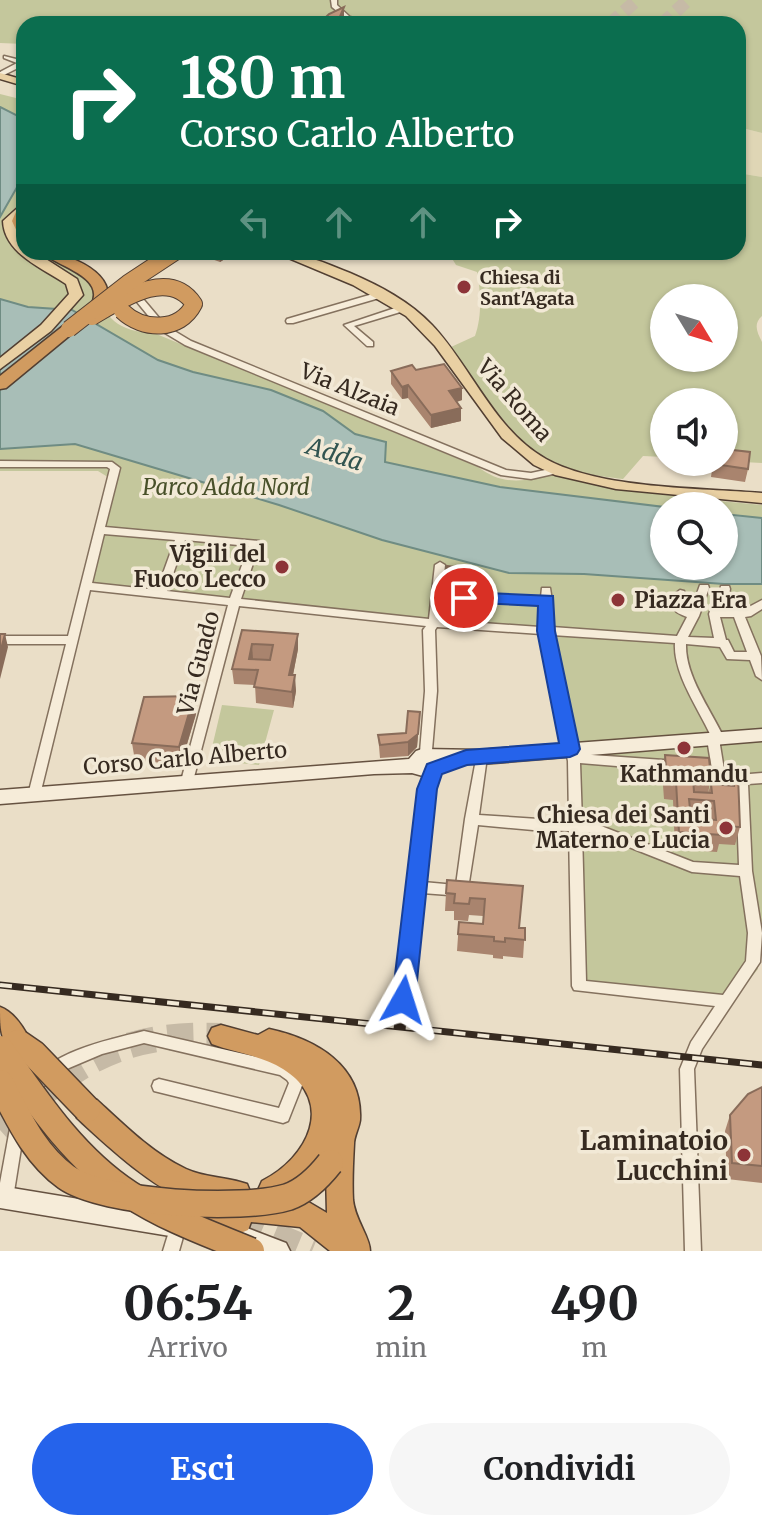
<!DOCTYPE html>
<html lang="it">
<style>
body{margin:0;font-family:Merriweather,serif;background:#f6f6f6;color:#202124;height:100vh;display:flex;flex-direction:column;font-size:30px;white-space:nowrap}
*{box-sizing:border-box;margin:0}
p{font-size:26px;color:#757577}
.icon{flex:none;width:44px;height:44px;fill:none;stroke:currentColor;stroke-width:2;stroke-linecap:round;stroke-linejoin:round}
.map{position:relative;height:1251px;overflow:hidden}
.side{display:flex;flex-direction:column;background:#fff;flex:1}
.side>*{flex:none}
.hud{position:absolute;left:16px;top:16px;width:730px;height:244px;border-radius:24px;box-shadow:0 2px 6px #0004;background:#0b6e4f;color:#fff;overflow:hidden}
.needle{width:52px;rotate:128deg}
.fabs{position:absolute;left:650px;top:284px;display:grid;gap:16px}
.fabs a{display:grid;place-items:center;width:88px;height:88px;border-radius:50%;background:#fff;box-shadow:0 2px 6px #0004;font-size:40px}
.pin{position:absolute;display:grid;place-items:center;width:68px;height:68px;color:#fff;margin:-34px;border:4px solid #fff;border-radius:50%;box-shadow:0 2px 8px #0007}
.me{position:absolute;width:88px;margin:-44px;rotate:6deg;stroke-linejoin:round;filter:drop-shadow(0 0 6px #0008)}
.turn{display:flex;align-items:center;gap:28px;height:168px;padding:0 32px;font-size:36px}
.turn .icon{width:104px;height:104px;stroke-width:2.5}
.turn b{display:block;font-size:56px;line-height:68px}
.lanes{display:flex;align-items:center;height:76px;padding:0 32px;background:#0003;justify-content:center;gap:40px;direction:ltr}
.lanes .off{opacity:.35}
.eta{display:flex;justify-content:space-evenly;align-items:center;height:136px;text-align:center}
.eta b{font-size:48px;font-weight:700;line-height:56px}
.button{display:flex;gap:16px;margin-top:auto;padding:16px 32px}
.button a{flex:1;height:92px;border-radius:48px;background:#2563eb;color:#fff;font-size:32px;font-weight:700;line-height:92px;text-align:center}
.button a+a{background:#f6f6f6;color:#202124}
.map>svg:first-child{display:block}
</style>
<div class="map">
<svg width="762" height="1251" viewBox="0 0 762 1251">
<rect width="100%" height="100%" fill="#eadec7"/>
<polygon fill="#dfd6b5" points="738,127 762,133 762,177 738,173"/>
<g fill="#c4c79c" fill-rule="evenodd">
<polygon points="0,0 762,0 762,133 738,127 738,24 24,24 24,44 0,43"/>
<path d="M0 94 24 100V213L18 231 24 238V252H41L96 284C102 318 119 332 154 333L478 467C493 478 506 482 525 480L520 478 557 474 616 487 673 493 678 497 762 505V943H756L758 969 730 1004 579 991 570 736 545 632 432 627 87 585 111 479 98 471H0ZM664 506H724V566H664Z"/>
<path d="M738 173 762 177V316C753 324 757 332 762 342V463L724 461V402H664V457L643 456 623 479C598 476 568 473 546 459 509 437 476 383 451 347L475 336C482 317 481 292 477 272L456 265 448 252H738ZM664 298H724V358H664Z"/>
<polygon points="222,705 274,710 259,765 209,760"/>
</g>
<g fill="#a8beb7" stroke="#6f8c83" stroke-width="2">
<polygon points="0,107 24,119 24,175 0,217"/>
<polygon points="0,299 28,307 72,310 158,360 193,372 271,390 323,411 355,434 386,442 385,462 500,487 664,507 664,566 724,566 724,514 762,518 762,584 724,584 584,574 509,573 382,540 279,505 75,444 0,449"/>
</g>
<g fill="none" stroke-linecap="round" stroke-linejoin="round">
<g stroke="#c6baa6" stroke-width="13" stroke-dasharray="13 6" stroke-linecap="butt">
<polyline points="610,24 637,0"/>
<polyline points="662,24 688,0"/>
</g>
<g stroke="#c6baa6" stroke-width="26" stroke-dasharray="26 13" stroke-linecap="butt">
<path d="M0 1130C75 1064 118 1032 221 1036"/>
<polyline points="238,1220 312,1251"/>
</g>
<defs>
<g id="street">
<path d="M331 0H337V5L350 17 375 24C357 24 346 19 332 7Z"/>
<polygon points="4,56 24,61 24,65 0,77 0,72 17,63 4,58"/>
<polygon points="383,291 386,292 386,296 293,323 287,323 286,321 287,319"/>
<polygon points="141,299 144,300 166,326 191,341 506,470 531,473 559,467 564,470 562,472 531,479 501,475 185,345 160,330 137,302"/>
<polygon points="404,305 407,306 407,310 354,326 373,342 373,346 367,346 344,325"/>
<path d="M0 461 112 462 120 468 105 527 259 541 260 543 241 599 429 619 435 565 440 562 445 565 442 594 541 597 542 588H550L552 601V627L677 636 687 617C671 611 674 610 675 594L680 590 684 591 685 594V608L691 610 700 585H708L709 588 699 616 688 637 714 638 709 614 710 611 720 610 718 600 721 586H729L730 589 728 600 731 610 745 609 762 600V609L751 616 745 617 761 656 762 680 756 676 750 660 727 659 720 647 686 644C685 675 709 707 722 734L720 745 725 776 762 773V783L748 784 752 871 762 933 760 962 702 1049 694 1069 701 1251H685L680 1069 691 1042 715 1006 574 990 572 986 569 831 533 830 478 825 467 895 462 896 422 893 410 1000 408 1004 403 1006 398 1004 396 1000 421 789 430 767H438L440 770 433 789 423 882 456 885 465 819 477 754H485L487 757 479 815 569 821 568 761 541 634 437 627 435 630 437 691 432 750 437 756 435 759C429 761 423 758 420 752L425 691 423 630 426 626 239 606 193 781 191 784H183L181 781 228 605 90 590 40 795 38 798 34 800 30 798 28 795 66 644H0V636H68L110 469 107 467H0ZM104 534 175 540 157 590 92 583ZM185 540 249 546 230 598 167 591ZM442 601 541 604 540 627 440 620ZM720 617H734L747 652H734L728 640H726ZM552 635 675 643C673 673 698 708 710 734L708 745 714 781 716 784H736L739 865 693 862 596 824 582 822 580 763 678 771 682 769 684 766 682 763 678 761 578 754ZM582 832H591L692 872 740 876 748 933 746 961 723 995 586 981Z"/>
<path d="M144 1031 288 1064 297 1070 303 1083 288 1121 283 1123 154 1091 152 1086 154 1081 159 1079 279 1108 289 1083 287 1080 280 1075 144 1043 102 1054 69 1068 44 1086 36 1098 31 1100 26 1098 24 1093C44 1052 104 1041 144 1031Z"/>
<polygon points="18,1116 23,1118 25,1123 13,1198 10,1203 5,1205 0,1203 0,1183 11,1123 13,1118"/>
<polygon points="177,1222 183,1225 185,1230 179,1251 163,1251 171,1225"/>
</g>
<g id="secondary">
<polygon points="762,729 762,741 481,764 446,763 443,772 430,778 412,773 374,774 0,804 0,790 409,759 416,751 422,749 481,750"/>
<polygon points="0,1186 176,1215 184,1218 187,1226 184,1234 176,1237 0,1208"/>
<polygon points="242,1226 286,1243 290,1251 249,1251 234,1245 231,1237 234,1229"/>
</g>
<g id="primary">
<polygon points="0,73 24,80 24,86 0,79"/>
<path d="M24 202V213L15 222C16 234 24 241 24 252H35L77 279 83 295 51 331 0 369V358L41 325 69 294 66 284C42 268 4 253 3 221Z"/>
<path d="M274 252C301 252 325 263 350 273 380 286 409 301 432 325 471 366 494 430 546 459 600 489 700 488 762 493V503L616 489 555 475 534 465 502 438 435 346 406 316 353 285Z"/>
</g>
<g id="highway">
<polygon points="24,204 24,237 19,236 12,221 19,205"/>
<path d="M41 252C67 252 124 275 103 308L6 388 0 389V376L92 303C105 276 54 265 41 252Z"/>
<path d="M0 1007C14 1012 25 1029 31 1043L27 1051 18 1054C0 1047 0 1027 0 1007Z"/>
<path d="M221 1025 258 1035 269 1029C315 1039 363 1065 360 1120 359 1128 354 1136 354 1144 353 1162 352 1182 353 1200 355 1220 370 1237 370 1251H330L300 1227 251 1222 248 1230 238 1234 195 1217 191 1207 194 1199C165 1201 100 1139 77 1118L74 1109 77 1100 87 1097 97 1100C124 1125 152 1153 186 1169 206 1178 227 1177 247 1184L251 1194 249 1199 261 1197 258 1190 262 1181C308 1158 336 1102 283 1069 261 1055 235 1053 212 1044L208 1036 212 1028ZM319 1170 326 1174 327 1213 305 1200 284 1199 300 1191Z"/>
</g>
</defs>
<use href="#street" stroke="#84715e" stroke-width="3"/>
<use href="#secondary" stroke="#665241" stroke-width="3"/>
<use href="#primary" stroke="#523f32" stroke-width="3"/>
<use href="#highway" stroke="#523f32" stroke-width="3"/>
<use href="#street" fill="#f6ecd9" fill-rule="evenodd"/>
<use href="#secondary" fill="#f6ecd9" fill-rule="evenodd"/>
<use href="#primary" fill="#e9d0a3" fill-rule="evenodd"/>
<use href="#highway" fill="#d19b60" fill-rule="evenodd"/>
<defs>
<polyline id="rail" points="0,985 762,1065"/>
</defs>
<use href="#rail" stroke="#362a20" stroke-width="7"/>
<use href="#rail" stroke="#f2e9d6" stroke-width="4" stroke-dasharray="12" stroke-linecap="butt"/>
<defs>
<g id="highway-bridge-far1">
<path d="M92 317C121 300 169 267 194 304 180 332 143 331 122 311"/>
<polyline points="69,329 128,283 175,252"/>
</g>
<g id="highway-bridge">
<polyline points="18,1043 34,1054 87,1109"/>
<path d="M0 1049C37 1102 74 1158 129 1194 167 1219 210 1234 251 1251"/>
<path d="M0 1083C18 1117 34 1154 66 1177 104 1204 243 1211 288 1197 305 1191 319 1177 330 1163"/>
</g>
</defs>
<use href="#highway-bridge-far1" stroke="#523f32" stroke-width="18" stroke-linecap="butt"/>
<use href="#highway-bridge" stroke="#523f32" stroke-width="29" stroke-linecap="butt"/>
<use href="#highway-bridge-far1" stroke="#d19b60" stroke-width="16"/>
<use href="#highway-bridge" stroke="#d19b60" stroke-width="26"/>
</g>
<g fill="#a9846e" fill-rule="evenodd">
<polygon points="206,252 236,252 220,262 206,257"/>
<polygon points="416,370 462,400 457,402 461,408 461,421 431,428 408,398 402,399 391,384 391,371"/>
<polygon points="713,462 748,469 745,482 711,477"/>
<polygon points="447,566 471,569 470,586 446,585"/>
<polygon points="242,630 298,634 298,649 293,675 296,691 293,708 256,703 255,685 234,684 232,669"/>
<polygon points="420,712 417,747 408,756 380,758 378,735 406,733"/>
<polygon points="196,714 181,764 135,761 132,743"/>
<path d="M665 755 711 778 708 793 711 784 730 785 732 774 740 827 735 845 719 844 717 852 675 849 673 800 664 799 662 772ZM691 817 710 818V819L691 818Z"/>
<polygon points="523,886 519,928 525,928 523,958 503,956 503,959 493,958 493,955 457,951 459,922 483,924 483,916 469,915 468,921 454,920 454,911 445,911 446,893"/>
<polygon points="762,1087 762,1183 727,1179 725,1131 730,1115"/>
</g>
<g fill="#896c5a">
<polygon points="344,7 344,20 343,24 330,24 330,22"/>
<polygon points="219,252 236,252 220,262"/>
<polygon points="408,385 408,398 402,399 402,387"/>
<polygon points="462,388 462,400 448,404 449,391"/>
<polygon points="461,408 461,421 431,428 431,415"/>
<polygon points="5,634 8,647 0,679 0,653"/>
<polygon points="298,634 298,649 290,690 289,675"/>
<polygon points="252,644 253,659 249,659"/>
<polygon points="295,675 296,691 293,708 292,692"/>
<polygon points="194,696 196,714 181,764 179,747"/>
<polygon points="420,712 417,747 408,756 408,742"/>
</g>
<g fill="#c49a80" stroke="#896c5a" stroke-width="2" fill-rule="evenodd">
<polygon points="344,7 339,19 330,22 325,18 329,14"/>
<polygon points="444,364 462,388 449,391 461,408 431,415 408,385 402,387 391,371 412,365 416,370"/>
<polygon points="724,449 750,452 748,469 714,464 714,462 724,462"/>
<polygon points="447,566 471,569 471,578 446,576"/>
<path d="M242 630 298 634 289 675H295L292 692 254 687 258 670 232 669ZM252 644 273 645 270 660 249 659Z"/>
<polygon points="0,634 5,634 0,653"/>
<polygon points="194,696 179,747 132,743 144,697"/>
<polygon points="408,711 420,712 418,734 408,742 380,745 378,735 406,733"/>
<path d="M665 755 709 758 711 778 693 777 694 792 712 793 711 784 734 786 732 774 738 775 740 827 721 826 722 835 679 832 676 782H667ZM689 799 714 801 716 820 691 818Z"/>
<polygon points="447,880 523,886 519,928 525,928 525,940 505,938 505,942 494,941 494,937 458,934 459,922 483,924 485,899 470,898 469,904 454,903 455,894 446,893"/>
<polygon points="762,1087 762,1166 732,1163 730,1115 748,1094"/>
</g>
<polygon fill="#2563eb" stroke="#184099" stroke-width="2" points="464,592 553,596 555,631 580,749 577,754 570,757 467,765 442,774 437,789 415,1000 411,1007 403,1010 395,1007 392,1000 417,789 427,764 466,750 559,743 537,631 538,606 458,602 455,598 458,593"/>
<g fill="#8d3438" stroke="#f2e9d6" stroke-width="3">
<circle cx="464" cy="287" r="8"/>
<circle cx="282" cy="567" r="8"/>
<circle cx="618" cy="600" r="8"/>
<circle cx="684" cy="748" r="8"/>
<circle cx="726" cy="828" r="8"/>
<circle cx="744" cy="1155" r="8"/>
</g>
<g text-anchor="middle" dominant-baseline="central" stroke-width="7" stroke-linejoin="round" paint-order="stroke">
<g font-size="18" font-weight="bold" fill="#362a20" stroke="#f2e9d6" text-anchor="start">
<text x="480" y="277">Chiesa di<tspan x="480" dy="21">Sant'Agata</tspan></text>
</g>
<g font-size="22" fill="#362a20" stroke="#f2e9d6">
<text transform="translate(350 389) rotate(22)">Via Alzaia</text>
<text transform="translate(515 400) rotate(49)">Via Roma</text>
<text transform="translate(198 663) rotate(-75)">Via Guado</text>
<text transform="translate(185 758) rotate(-5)">Corso Carlo Alberto</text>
</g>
<g font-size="22" font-style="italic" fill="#485029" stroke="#f2e9d6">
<text x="226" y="487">Parco Adda Nord</text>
</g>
<g font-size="22" font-weight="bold" fill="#362a20" stroke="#f2e9d6" text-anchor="end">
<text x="266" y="554">Vigili del<tspan x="266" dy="25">Fuoco Lecco</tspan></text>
<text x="634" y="600" text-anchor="start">Piazza Era</text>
<text x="684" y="774" text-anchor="middle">Kathmandu</text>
<text x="710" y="815">Chiesa dei Santi<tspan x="710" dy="25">Materno e Lucia</tspan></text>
</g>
<g font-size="24" font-style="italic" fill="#315450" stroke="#f2e9d6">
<text transform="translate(335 454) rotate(18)">Adda</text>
</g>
<g font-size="26" font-weight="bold" fill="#362a20" stroke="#f2e9d6" text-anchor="end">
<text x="728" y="1140">Laminatoio<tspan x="728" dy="30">Lucchini</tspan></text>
</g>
</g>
</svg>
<div class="fabs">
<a><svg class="needle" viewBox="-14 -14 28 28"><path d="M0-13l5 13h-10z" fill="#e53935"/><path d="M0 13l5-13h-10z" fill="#757577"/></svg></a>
<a><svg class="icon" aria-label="sound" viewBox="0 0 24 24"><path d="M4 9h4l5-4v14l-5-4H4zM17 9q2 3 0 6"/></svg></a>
<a><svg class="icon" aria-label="search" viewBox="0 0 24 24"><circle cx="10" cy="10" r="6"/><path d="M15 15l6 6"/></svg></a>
</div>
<div class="pin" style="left:464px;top:598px;background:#d93025"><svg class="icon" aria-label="arrive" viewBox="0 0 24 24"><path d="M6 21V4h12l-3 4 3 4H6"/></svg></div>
<svg class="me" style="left:403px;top:1000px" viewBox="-20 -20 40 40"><path d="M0-17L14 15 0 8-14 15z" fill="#2563eb" stroke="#fff" stroke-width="4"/></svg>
<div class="hud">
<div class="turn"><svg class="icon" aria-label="right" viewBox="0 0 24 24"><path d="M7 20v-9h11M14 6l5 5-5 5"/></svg><div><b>180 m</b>Corso Carlo Alberto</div></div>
<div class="lanes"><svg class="icon off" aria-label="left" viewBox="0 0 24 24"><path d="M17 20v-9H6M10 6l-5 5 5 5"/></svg><svg class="icon off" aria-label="ahead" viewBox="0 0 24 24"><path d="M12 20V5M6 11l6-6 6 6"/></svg><svg class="icon off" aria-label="ahead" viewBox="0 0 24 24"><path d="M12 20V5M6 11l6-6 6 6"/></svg><svg class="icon" aria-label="right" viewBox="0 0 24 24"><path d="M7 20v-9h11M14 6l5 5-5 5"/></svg></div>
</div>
</div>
<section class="side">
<div class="eta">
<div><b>06:54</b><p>Arrivo</p></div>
<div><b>2</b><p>min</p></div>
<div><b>490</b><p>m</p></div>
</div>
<div class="button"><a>Esci</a><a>Condividi</a></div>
</section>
